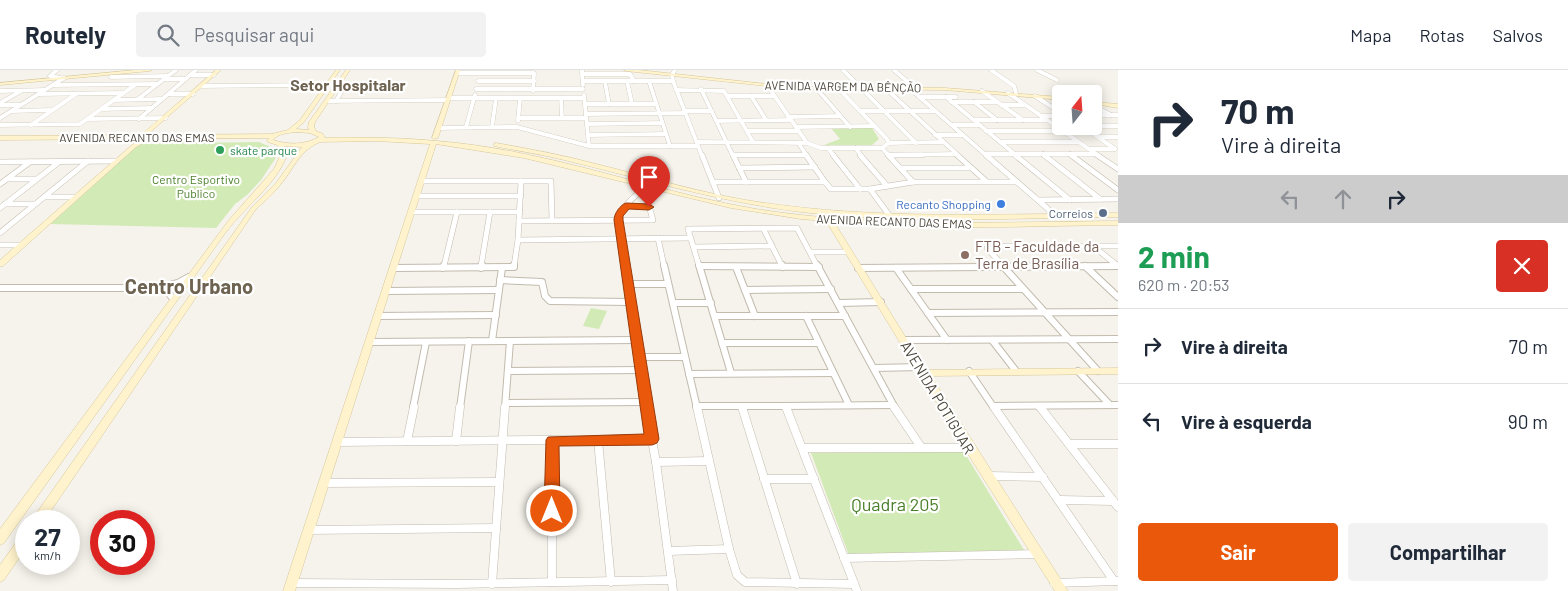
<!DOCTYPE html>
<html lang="pt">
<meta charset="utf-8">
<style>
body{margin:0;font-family:Barlow,sans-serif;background:#f2f2f3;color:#1f2937;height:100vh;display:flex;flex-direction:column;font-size:19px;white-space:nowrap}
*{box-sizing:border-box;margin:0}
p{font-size:16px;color:#747a83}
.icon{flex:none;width:28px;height:28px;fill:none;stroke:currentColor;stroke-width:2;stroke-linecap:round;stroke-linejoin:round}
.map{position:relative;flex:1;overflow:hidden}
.details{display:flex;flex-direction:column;background:#fff;width:450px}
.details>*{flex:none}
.top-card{background:#fff;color:#1f2937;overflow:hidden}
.needle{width:32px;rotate:17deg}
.tools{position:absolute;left:1052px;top:15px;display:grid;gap:10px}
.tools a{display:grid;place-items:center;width:50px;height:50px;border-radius:5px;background:#fff;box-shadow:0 2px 12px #0003;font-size:25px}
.speed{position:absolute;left:15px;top:440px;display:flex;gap:10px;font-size:25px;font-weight:700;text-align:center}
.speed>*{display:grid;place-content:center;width:65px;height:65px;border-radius:50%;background:#fff;box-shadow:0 2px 12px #0003;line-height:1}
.speed small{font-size:12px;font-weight:400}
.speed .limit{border:8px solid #d22;background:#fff;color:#111}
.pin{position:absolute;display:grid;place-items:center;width:42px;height:42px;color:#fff;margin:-51px -21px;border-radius:50% 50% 50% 0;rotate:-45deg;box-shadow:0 0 5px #0007}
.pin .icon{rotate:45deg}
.me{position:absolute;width:55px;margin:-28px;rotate:0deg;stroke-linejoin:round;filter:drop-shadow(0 0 4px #0008)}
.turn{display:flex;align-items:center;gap:18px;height:105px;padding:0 20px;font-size:22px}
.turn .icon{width:65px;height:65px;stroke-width:2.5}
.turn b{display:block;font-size:35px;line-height:42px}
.lanes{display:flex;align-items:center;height:48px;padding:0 20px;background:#0003;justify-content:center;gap:25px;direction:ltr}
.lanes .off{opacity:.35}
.round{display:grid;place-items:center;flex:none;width:52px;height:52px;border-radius:5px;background:#f2f2f3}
.head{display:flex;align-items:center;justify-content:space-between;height:85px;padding:0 20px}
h1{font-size:30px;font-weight:700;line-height:38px;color:#1e9e55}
.action{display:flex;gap:10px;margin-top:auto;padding:10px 20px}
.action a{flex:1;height:58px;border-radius:5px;background:#ea580c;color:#fff;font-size:20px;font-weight:700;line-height:58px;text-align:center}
.action a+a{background:#f2f2f3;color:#1f2937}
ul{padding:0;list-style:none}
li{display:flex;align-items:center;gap:15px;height:75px;padding:0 20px;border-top:1px solid #e0e1e3}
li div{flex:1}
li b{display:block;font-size:19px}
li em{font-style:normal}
header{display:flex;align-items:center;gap:30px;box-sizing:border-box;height:70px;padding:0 25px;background:#fff;border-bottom:1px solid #e0e1e3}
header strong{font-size:24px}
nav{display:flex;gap:28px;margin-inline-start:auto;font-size:18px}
.search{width:350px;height:45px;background:#f2f2f3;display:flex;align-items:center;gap:12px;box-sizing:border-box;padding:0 18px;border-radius:5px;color:#747a83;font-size:19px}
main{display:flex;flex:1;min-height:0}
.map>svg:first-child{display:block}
</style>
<header>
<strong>Routely</strong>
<div class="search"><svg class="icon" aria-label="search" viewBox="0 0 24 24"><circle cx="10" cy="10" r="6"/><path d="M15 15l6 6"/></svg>Pesquisar aqui</div>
<nav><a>Mapa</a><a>Rotas</a><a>Salvos</a></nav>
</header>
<main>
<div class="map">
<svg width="1118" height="521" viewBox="0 0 1118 521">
<rect width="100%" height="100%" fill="#f6f3ec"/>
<g fill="#d2eab5">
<polygon points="831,58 872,58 879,69 872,75 824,75 840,69"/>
<polygon points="259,72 273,78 277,86 261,110 247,125 235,134 216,158 50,154 139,74"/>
<polygon points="591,238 607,241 599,259 583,256"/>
<polygon points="964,382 1024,480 850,488 811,383"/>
</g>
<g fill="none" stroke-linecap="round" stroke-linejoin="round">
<defs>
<g id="street-far3">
<polyline points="57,0 50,6 61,8"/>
<polyline points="582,0 582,4 630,4 634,11"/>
<polyline points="675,0 672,5 673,11 702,86"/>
<polyline points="843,0 916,73"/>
<polyline points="894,0 915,18"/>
<polyline points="991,0 1014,16 1016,23"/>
<polyline points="1037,0 1057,10"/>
<polyline points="457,3 534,3 533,21"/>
<polyline points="582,4 583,15"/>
<polyline points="191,5 214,5"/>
<polyline points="111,7 167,6"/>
<polyline points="164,9 186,9"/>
<polyline points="478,11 534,11"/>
<polyline points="583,11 673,11"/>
<polyline points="627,11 632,34"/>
<polyline points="649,11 670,76"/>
<polyline points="605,12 609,34"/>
<polyline points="53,15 157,14"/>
<polyline points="767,15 807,73 821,78 882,78"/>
<polyline points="202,16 327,15"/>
<polyline points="884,17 959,86"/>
<polyline points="908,17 987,86"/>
<polyline points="816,18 850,57"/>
<polyline points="838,18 887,69 889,73 882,78 889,86"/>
<polyline points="476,19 583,19"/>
<polyline points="701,19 733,86"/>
<polyline points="676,20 724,21 753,72"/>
<polyline points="0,21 44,20"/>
<polyline points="982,21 1023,50"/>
<polyline points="1008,23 1099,86"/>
<polyline points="39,24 122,23"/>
<polyline points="168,24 193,24"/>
<polyline points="584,25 589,76"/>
<polyline points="728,26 774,26"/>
<polyline points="751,26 766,50"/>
<polyline points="1035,26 1061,43"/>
<polyline points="920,27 956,27"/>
<polyline points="946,27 1017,86"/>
<polyline points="449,28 584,28"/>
<polyline points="561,28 562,48"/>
<polyline points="138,29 176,0"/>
<polyline points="115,30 162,29"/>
<polyline points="327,31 448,30"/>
<polyline points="336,31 343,19 387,19"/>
<polyline points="951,32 997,32"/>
<polyline points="974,32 997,50"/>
<polyline points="0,33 21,21"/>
<polyline points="585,34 656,34"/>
<polyline points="0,35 19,35"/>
<polyline points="1001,35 1024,35"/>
<polyline points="1094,36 1111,45"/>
<polyline points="103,39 151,38"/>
<polyline points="13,41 50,40"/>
<polyline points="684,41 712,41"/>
<polyline points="860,41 935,41"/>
<polyline points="586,44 685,43"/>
<polyline points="1094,45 1118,45"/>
<polyline points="1041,46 1061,46"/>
<polyline points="788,47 840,46"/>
<polyline points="0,48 64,8"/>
<polyline points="518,48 586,48"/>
<polyline points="89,49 166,48"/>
<polyline points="139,49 196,0"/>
<polyline points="974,50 1047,50"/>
<polyline points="518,51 520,28"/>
<polyline points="717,51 791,50"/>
<polyline points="587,54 662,53"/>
<polyline points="0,55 80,54 135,15"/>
<polyline points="31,55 76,24"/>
<polyline points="952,55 979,55"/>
<polyline points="1082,56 1115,79"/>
<polyline points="1094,56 1118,56"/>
<polyline points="466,57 475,25"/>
<polyline points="492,57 496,28"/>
<polyline points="796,57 875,56"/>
<polyline points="439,58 517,57 589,76 698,76"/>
<polyline points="747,61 799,61"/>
<polyline points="986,61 1063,61"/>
<polyline points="589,65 665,64"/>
<polyline points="935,65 963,65"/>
<polyline points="1099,67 1118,67"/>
<polyline points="697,72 807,73"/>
<polyline points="1000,72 1079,72"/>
<polyline points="889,73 942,72"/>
<polyline points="799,74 807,86"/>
<polyline points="828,78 834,86"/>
<polyline points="855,78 862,86"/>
<polyline points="1089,79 1115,79"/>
<polyline points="986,84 1096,84"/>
<polyline points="1043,84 1045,86"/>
<polyline points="1070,84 1072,86"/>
<polyline points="733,85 806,85"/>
<polyline points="889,85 955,84"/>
</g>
<g id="street-far2">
<polyline points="702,85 719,128"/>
<polyline points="733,85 746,112"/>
<polyline points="733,85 806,85"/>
<polyline points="806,85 825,112"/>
<polyline points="833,85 860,119"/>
<polyline points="860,85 887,116"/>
<polyline points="888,85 913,112"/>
<polyline points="889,85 922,85"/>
<polyline points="957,85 986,111"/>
<polyline points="986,85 1055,145"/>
<polyline points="1015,85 1070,130"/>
<polyline points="1044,85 1100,129"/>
<polyline points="1071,85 1118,120"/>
<polyline points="1097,85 1118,99"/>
<polyline points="0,92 117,91"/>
<polyline points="739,98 815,97"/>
<polyline points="901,98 971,98"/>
<polyline points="8,109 36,109"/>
<polyline points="422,111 551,111 552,151"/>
<polyline points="713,112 825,112 831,119 870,119 913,112 1017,112"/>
<polyline points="0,114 30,92"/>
<polyline points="870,119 889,145"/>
<polyline points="417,126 521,126"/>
<polyline points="44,127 76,127"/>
<polyline points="1039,130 1118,129"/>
<polyline points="5,134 35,134"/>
<polyline points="0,138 59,92"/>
<polyline points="412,142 520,142"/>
<polyline points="519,151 653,150 649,136 627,136"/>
<polyline points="763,158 782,196"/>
<polyline points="0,163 88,91"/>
<polyline points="658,168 664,196"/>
<polyline points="518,170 690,168"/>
<polyline points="0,175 22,175"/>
<polyline points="1093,176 1118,196"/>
<polyline points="694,177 772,176"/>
<polyline points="811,182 848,182"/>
<polyline points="444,196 457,142"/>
<polyline points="481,196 490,142"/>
<polyline points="514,196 518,170 521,111"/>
<path d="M625 196 618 150C621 136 635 127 645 117"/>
<polyline points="699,196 688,159 797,158 817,196"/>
<polyline points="1003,196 987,178 1005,176 1118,176"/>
</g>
<g id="street-far1">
<polyline points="625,195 646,338"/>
<polyline points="664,195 697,338"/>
<polyline points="699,195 731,303"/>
<polyline points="782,195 783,197"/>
<polyline points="817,195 895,338"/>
<polyline points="1002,195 1098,301"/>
<polyline points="1116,195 1118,196"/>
<polyline points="700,196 819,197"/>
<polyline points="1085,196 1118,227"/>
<polyline points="736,197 755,246"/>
<polyline points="393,198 514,197 514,195"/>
<polyline points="443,198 444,195"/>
<polyline points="481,198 482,195"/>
<polyline points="858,198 1118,196"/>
<polyline points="896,198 947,270"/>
<polyline points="500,210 542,212 545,226 550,231 630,232"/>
<polyline points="628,214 668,214"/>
<polyline points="0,218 158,218 178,213 189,207"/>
<polyline points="159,218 168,222 173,229"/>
<polyline points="911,219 1022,219"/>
<polyline points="745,220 831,219"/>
<polyline points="386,221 498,220"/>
<polyline points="673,233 711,233"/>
<polyline points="839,233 881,232"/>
<polyline points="928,243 1118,242"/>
<polyline points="378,246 496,245"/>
<polyline points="715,246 845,246"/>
<polyline points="806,246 849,335"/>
<polyline points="904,270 1118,269"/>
<polyline points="992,270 1016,301"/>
<polyline points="492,271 502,198"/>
<polyline points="370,272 636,270"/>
<polyline points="722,273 818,273"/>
<polyline points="639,287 684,287"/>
<polyline points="874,298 921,297"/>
<polyline points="508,301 641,300"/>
<polyline points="969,301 994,338"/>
<polyline points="1078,301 1110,335"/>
<polyline points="689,304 833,303"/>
<polyline points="506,333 645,332"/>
<polyline points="696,336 786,336 787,338"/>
<polyline points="786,336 893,335"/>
<polyline points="994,336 1118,335"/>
<polyline points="1039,336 1040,338"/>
<polyline points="413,338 426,272"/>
<polyline points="460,338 469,271"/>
<polyline points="505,338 510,271"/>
</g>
<g id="street">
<polyline points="646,337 656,392 673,521"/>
<polyline points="697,337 729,479 737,505 745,512 854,514"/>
<polyline points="742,337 797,514"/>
<polyline points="786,337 857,521"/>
<polyline points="894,337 921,377"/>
<polyline points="994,337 1114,511"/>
<polyline points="1040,337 1118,437"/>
<polyline points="552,370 552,512"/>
<polyline points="598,370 611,512"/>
<polyline points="407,371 414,337"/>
<polyline points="456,371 460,337"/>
<polyline points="337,372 652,369"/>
<polyline points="1069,374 1118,374"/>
<polyline points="803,378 970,378"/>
<polyline points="656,392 709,391"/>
<polyline points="988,406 1043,407"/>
<polyline points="764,409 814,409"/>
<polyline points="324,413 499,412"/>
<polyline points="1060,430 1113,431"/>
<polyline points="308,460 496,458"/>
<polyline points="668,481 729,479"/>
<polyline points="844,488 1037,484"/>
<polyline points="291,513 457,514 672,510"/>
<polyline points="1054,513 1117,511"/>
<polyline points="492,514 505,337"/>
</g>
<g id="secondary">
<polygon points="135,0 152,0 150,1 0,15 0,13"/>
<path d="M216 0H221L147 65 272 64 288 60 300 50 336 0H340L304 52 296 59 309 60 308 57 309 52 346 0H350L315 52 314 57 316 61 323 64 325 68C392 66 459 70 525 84 603 100 678 126 756 139 876 158 998 152 1118 151V155C1023 156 928 161 834 152L926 300 1118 298V304L931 306 1068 521H1055L966 381 826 151 801 149 731 138 524 88 436 74 295 521H283L430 74 376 71 320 72C299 81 295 97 281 114 274 123 265 131 256 139L44 451H31L252 137 276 113 302 77 284 76 288 82C278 114 246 135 226 162 152 266 78 369 4 473L0 475V459L229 150 274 99 282 82 277 75 268 72 267 71 269 68 0 70V66L141 65ZM297 62 310 63 319 67C305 75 288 75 273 70 278 63 289 63 297 62Z"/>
<polygon points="456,0 460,0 438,68 433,69 432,68"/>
<polygon points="624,0 639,0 767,14 816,17 945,18 1061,27 1061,30 945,20 816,19 767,16 626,1"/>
<polygon points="1094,32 1118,34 1118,38 1094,34"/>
<polygon points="140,71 145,72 136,77 3,196 0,196 0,190 132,75"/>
<path d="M496 73C530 79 563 85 596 94 650 107 703 124 758 132 877 150 998 144 1118 143V147C1013 148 905 154 801 142 720 132 643 109 564 90 541 84 517 81 494 76V74Z"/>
<polygon points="26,463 26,478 4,510 0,512 0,495 22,464"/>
</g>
</defs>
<use href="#street-far3" stroke="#c2bbae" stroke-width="4.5"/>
<use href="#street-far2" stroke="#c2bbae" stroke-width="6"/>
<use href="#street-far1" stroke="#c2bbae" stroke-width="8"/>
<use href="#street" stroke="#c2bbae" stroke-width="9"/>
<use href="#secondary" stroke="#d6c79b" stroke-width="1"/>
<use href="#street-far3" stroke="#fff" stroke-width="4"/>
<use href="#street-far2" stroke="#fff" stroke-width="5"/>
<use href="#street-far1" stroke="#fff" stroke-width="6"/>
<use href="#street" stroke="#fff" stroke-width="8"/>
<use href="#secondary" fill="#fff3cd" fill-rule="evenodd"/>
</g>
<path fill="#ea580c" stroke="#983908" d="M626 133 649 134 654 137 649 140 629 139 623 146V150L659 369 657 373 652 375 559 376 560 441 557 446 552 448 547 446 544 441 546 370 548 367 644 364 614 150C614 144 620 135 626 133Z"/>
<circle fill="#2e9e5b" stroke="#fff" stroke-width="2" cx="220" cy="80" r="5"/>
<circle fill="#3f7fe0" stroke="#fff" stroke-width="2" cx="1001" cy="134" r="5"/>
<circle fill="#5c6f8a" stroke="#fff" stroke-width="2" cx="1103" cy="143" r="5"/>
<circle fill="#8d6e63" stroke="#fff" stroke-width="2" cx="965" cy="185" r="5"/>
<g text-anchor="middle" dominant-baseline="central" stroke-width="4.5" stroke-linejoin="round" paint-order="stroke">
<g font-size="12" fill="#4b4439" stroke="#fff">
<text transform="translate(843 16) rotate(1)">AVENIDA VARGEM DA BÊNÇÃO</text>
<text x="137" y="67">AVENIDA RECANTO DAS EMAS</text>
<text transform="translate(894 151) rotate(2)">AVENIDA RECANTO DAS EMAS</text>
</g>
<g font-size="12" fill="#27864d" stroke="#fff" text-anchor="start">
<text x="230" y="80">skate parque</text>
</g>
<g font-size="12" fill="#4a7f2a" stroke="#fff">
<text x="196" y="109">Centro Esportivo<tspan x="196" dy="14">Publico</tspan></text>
</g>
<g font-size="12" fill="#366cbe" stroke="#fff" text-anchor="end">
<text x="991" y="134">Recanto Shopping</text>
</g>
<g font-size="12" fill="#4e5e75" stroke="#fff" text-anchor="end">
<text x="1093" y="143">Correios</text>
</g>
<g font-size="15" fill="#785e54" stroke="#fff" text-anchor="start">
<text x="975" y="176">FTB - Faculdade da<tspan x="975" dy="17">Terra de Brasília</tspan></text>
</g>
<g font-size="15" fill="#4b4439" stroke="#fff">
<text transform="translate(938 327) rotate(59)">AVENIDA POTIGUAR</text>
</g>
<g font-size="16" font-weight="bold" fill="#6e6250" stroke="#fff">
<text x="348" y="14">Setor Hospitalar</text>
</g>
<g font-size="18" fill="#4a7f2a" stroke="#fff">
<text x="895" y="434">Quadra 205</text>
</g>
<g font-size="20" font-weight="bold" fill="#6e6250" stroke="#fff">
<text x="189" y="216">Centro Urbano</text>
</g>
</g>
</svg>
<div class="tools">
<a><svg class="needle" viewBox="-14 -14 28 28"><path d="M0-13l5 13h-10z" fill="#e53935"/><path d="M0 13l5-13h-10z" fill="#747a83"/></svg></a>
</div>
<div class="speed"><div>27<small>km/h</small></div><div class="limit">30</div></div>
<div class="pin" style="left:649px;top:137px;background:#d93025"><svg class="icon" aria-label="arrive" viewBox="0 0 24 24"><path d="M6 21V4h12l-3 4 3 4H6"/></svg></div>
<svg class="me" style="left:552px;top:441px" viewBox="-20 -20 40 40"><circle r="17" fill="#ea580c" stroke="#fff" stroke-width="3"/><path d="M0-11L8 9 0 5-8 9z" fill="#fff"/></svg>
</div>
<section class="details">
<div class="top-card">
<div class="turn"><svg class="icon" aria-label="right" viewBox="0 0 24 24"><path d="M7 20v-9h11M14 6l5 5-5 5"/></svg><div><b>70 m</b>Vire à direita</div></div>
<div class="lanes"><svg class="icon off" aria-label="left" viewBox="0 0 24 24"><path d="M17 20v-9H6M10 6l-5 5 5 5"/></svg><svg class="icon off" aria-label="ahead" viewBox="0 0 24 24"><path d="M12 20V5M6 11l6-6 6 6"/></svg><svg class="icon" aria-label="right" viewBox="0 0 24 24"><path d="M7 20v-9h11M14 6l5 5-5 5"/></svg></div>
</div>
<div class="head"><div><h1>2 min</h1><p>620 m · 20:53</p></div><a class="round" style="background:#d93025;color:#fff"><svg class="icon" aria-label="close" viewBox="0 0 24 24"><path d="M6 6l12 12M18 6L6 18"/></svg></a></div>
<ul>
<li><svg class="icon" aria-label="right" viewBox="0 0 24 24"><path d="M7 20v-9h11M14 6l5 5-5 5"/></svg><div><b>Vire à direita</b></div><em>70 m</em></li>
<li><svg class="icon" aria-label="left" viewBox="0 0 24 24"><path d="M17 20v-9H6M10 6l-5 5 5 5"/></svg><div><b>Vire à esquerda</b></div><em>90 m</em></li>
</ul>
<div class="action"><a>Sair</a><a>Compartilhar</a></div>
</section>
</main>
